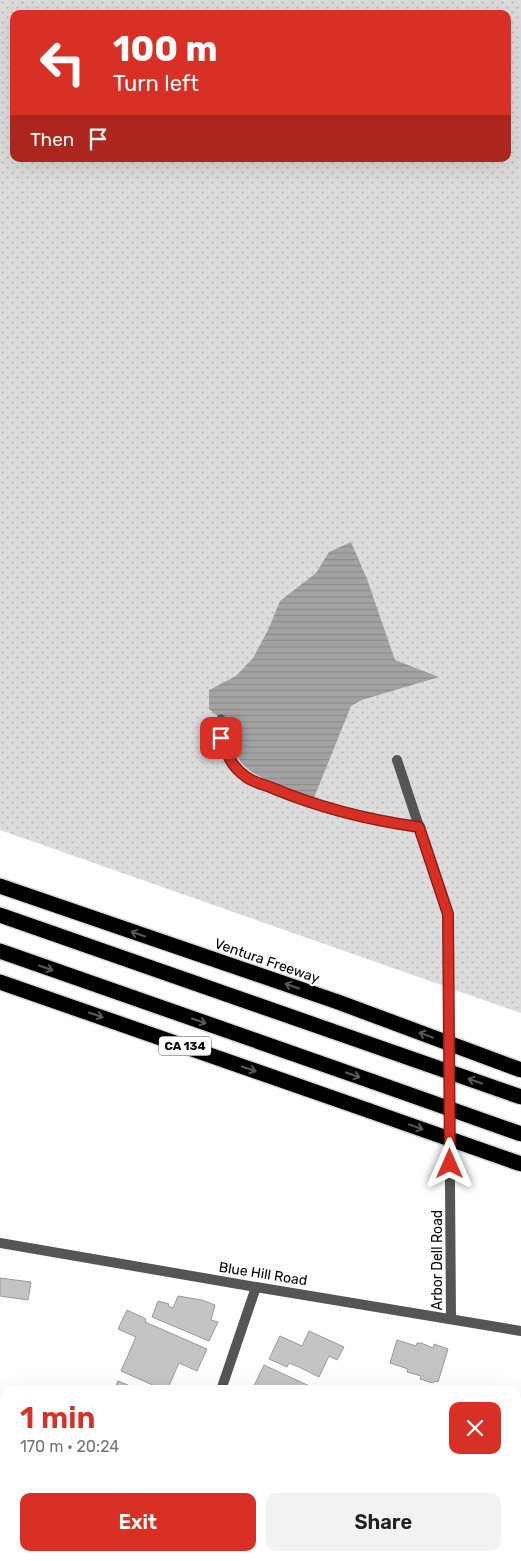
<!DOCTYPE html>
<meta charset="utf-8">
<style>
body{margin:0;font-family:Rubik,sans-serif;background:#f2f2f2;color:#202124;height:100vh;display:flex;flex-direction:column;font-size:19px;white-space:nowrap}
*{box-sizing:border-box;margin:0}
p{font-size:16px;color:#757577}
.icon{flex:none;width:28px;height:28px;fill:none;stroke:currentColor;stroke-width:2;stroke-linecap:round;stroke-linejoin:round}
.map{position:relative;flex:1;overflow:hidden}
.panel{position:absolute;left:0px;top:1385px;width:521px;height:176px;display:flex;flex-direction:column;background:#fff;border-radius:15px 15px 0 0;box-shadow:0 5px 20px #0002}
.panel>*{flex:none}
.banner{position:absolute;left:10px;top:10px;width:501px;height:152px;border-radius:10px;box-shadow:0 5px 20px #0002;background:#d93025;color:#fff;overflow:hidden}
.pin{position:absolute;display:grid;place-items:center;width:42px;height:42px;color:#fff;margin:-21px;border-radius:10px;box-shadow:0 2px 8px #0006}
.me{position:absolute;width:55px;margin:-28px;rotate:0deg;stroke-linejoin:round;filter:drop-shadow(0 0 4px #0008)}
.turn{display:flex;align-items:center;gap:18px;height:105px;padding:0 20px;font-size:22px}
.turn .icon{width:65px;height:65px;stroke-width:2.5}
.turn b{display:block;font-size:35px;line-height:42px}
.then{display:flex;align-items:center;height:48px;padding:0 20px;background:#0003;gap:10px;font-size:19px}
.round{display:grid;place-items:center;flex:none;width:52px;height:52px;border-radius:10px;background:#f2f2f2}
.overview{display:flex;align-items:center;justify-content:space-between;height:85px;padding:0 20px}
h1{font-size:30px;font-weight:600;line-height:38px;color:#d93025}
.cta{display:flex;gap:10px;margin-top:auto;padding:10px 20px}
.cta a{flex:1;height:58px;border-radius:10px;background:#d93025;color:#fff;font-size:20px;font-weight:600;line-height:58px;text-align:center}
.cta a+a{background:#f2f2f2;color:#202124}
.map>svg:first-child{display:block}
</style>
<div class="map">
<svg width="521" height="1561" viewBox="0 0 521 1561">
<defs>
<pattern id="grass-dots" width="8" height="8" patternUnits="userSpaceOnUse" patternTransform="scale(1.25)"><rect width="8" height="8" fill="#dcdcdc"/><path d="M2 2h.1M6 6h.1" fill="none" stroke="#bbb" stroke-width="1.8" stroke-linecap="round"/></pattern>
<pattern id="water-rules" width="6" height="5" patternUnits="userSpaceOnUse" patternTransform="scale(1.25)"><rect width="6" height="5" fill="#a3a3a3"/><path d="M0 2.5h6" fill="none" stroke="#8b8b8b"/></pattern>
</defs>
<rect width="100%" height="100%" fill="#fff"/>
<path fill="url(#grass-dots)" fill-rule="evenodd" d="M0 0H521V1013L0 830ZM14 14H508V159H14Z"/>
<path fill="url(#water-rules)" d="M351 542 367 579 395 660 439 677 362 700 351 706 314 798C292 789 255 780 241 762 233 752 233 739 228 729 224 721 216 715 209 709V690L236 676 253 658 268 630 280 601 316 573 329 552Z"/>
<g fill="#c4c4c4" stroke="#999">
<polygon points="0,1278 31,1282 28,1300 0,1296"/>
<polygon points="178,1296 202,1300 215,1305 211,1320 218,1322 209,1341 152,1317 158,1301 169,1304 168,1306 173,1308"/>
<polygon points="127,1310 146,1319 145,1322 207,1349 197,1371 179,1363 167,1390 164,1390 121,1371 136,1337 118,1329"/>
<polygon points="309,1331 344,1347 337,1360 329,1356 319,1377 297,1366 289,1363 287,1367 269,1359 280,1336 302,1346"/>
<polygon points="397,1340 416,1346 417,1343 421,1343 433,1348 434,1344 448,1349 438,1382 434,1381 433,1383 420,1379 421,1376 407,1372 408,1369 390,1363"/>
<polygon points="264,1365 318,1390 262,1390 254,1386"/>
<polygon points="118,1381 135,1388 136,1386 141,1390 114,1390"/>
<polygon points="521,1513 521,1540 516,1538 516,1521"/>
<polygon points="61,1556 134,1556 132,1561 67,1561 67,1558"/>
<polygon points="227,1556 253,1556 265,1561 226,1561"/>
<polygon points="376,1556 412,1556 411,1559 415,1561 374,1561"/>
</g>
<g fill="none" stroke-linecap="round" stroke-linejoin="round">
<defs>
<g id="highway">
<polyline points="0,886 338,1002"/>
<polyline points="0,915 332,1031"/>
<polyline points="0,951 374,1082"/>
<polyline points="0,982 370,1111"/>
</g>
</defs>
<use href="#highway" stroke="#dbdbdb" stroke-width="18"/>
<path stroke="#555" stroke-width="9" d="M221 719C221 734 223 751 232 763 254 796 379 821 419 827"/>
<g stroke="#555" stroke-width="10">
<polyline points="397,760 448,914 451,1318"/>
<polyline points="0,1243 256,1287 521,1331"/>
<polyline points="221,1390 256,1287"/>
<polyline points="516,1480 521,1480"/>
<polyline points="161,1561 163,1556"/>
<polyline points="455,1561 456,1556"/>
</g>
<use href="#highway" stroke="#000" stroke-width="15"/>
<defs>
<g id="highway-bridge">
<polyline points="338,1002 521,1070"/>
<polyline points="332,1031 521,1097"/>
<polyline points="374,1082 521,1134"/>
<polyline points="370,1111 521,1164"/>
</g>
</defs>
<use href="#highway-bridge" stroke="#dbdbdb" stroke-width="18" stroke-linecap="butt"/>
<use href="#highway-bridge" stroke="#000" stroke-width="15"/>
</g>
<defs><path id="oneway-shaft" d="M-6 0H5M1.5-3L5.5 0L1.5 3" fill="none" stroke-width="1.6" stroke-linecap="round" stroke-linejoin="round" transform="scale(1.25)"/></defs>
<g stroke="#595959">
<use href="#oneway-shaft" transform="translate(138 934) rotate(-161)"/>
<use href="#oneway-shaft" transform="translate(46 968) rotate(19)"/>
<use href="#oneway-shaft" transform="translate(292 986) rotate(-161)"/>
<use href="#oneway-shaft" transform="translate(96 1015) rotate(19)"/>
<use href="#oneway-shaft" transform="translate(199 1021) rotate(19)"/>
<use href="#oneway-shaft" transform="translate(426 1035) rotate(-160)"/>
<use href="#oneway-shaft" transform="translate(249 1069) rotate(19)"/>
<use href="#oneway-shaft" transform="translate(353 1075) rotate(19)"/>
<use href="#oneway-shaft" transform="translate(475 1081) rotate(-161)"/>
<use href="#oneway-shaft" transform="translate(416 1127) rotate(20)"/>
</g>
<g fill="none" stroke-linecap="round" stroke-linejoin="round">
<defs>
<path id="route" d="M221 738C228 755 230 765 245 776 252 782 262 784 270 787 317 807 368 820 419 827L448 914 450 1164"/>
</defs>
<use href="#route" stroke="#8d1f18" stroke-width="12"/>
<use href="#route" stroke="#d93025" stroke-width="9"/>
</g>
<g text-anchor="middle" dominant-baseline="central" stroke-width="4" stroke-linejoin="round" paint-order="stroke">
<rect fill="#fff" stroke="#4c4c4c" stroke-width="1" x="159" y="1036.5" width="52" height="19" rx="4"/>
<g font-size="12" font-weight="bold" fill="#000">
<text x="185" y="1046">CA 134</text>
</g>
<g font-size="14" fill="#000" stroke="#fff">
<text transform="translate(267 961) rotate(19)">Ventura Freeway</text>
<text transform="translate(437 1260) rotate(-90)">Arbor Dell Road</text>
<text transform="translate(263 1274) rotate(9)">Blue Hill Road</text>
</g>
</g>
</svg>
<div class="pin" style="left:221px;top:738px;background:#d93025"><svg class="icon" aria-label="arrive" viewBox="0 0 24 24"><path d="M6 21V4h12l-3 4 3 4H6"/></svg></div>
<svg class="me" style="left:450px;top:1164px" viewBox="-20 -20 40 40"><path d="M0-17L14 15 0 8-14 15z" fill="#d93025" stroke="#fff" stroke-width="4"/></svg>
<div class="banner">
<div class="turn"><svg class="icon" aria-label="left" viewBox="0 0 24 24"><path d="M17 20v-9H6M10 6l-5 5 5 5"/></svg><div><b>100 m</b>Turn left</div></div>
<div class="then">Then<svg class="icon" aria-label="arrive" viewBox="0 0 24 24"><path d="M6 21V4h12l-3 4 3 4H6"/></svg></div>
</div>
<section class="panel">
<div class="overview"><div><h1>1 min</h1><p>170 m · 20:24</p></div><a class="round" style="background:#d93025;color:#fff"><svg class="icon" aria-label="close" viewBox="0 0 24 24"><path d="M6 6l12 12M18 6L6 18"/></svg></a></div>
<div class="cta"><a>Exit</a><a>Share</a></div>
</section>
</div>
